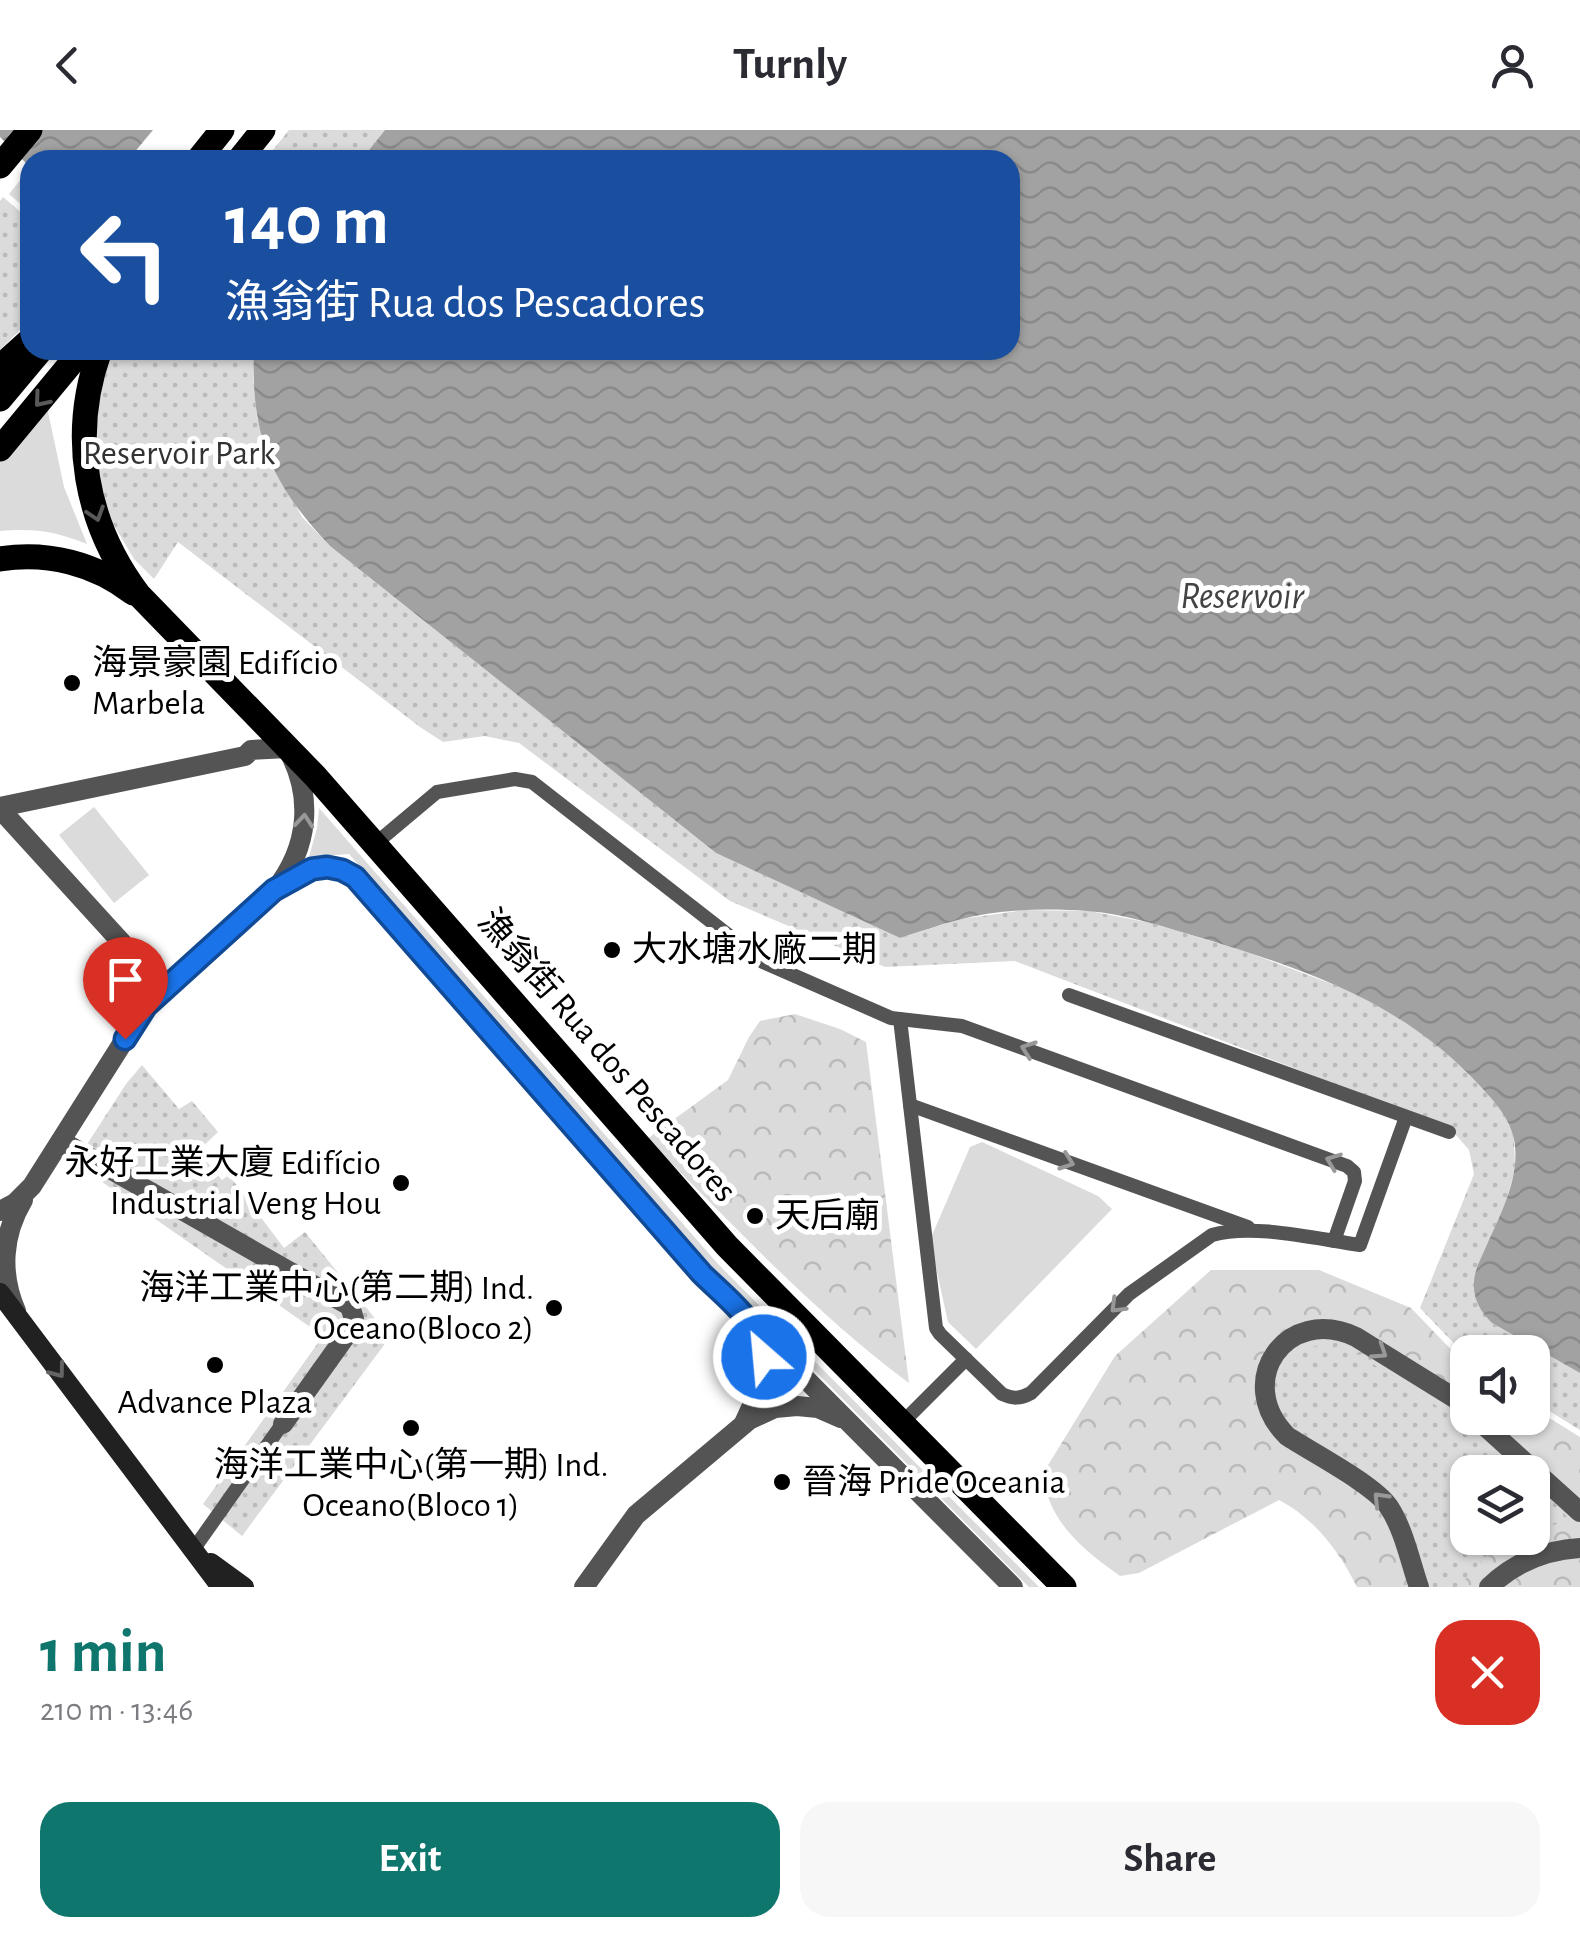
<!DOCTYPE html>
<meta charset="utf-8">
<style>
body{margin:0;font-family:"Alegreya Sans","Noto Sans SC",sans-serif;background:#f7f7f7;color:#2b2b33;height:100vh;display:flex;flex-direction:column;font-size:38px;white-space:nowrap}
*{box-sizing:border-box;margin:0}
p{font-size:32px;color:#7c7c81}
.icon{flex:none;width:55px;height:55px;fill:none;stroke:currentColor;stroke-width:2;stroke-linecap:round;stroke-linejoin:round}
.map{position:relative;height:1457px;overflow:hidden}
.details{display:flex;flex-direction:column;background:#fff;flex:1}
.details>*{flex:none}
.top-card{position:absolute;left:20px;top:20px;width:1000px;height:210px;border-radius:30px;box-shadow:0 2px 8px #0004;background:#1a4fa0;color:#fff;overflow:hidden}
.buttons{position:absolute;left:1450px;top:1205px;display:grid;gap:20px}
.buttons a{display:grid;place-items:center;width:100px;height:100px;border-radius:20px;background:#fff;box-shadow:0 2px 8px #0004;font-size:50px}
.pin{position:absolute;display:grid;place-items:center;width:85px;height:85px;color:#fff;margin:-102px -42px;border-radius:50% 50% 50% 0;rotate:-45deg;box-shadow:0 0 10px #0007}
.pin .icon{rotate:45deg}
.me{position:absolute;width:110px;margin:-55px;rotate:333deg;stroke-linejoin:round;filter:drop-shadow(0 0 8px #0008)}
.turn{display:flex;align-items:center;gap:35px;height:210px;padding:0 40px;font-size:45px}
.turn .icon{width:130px;height:130px;stroke-width:2.5}
.turn b{display:block;font-size:70px;line-height:85px}
.round{display:grid;place-items:center;flex:none;width:105px;height:105px;border-radius:30px;background:#f7f7f7}
.summary{display:flex;align-items:center;justify-content:space-between;height:170px;padding:0 40px}
h1{font-size:60px;font-weight:600;line-height:75px;color:#0f766e}
.action{display:flex;gap:20px;margin-top:auto;padding:20px 40px}
.action a{flex:1;height:115px;border-radius:30px;background:#0f766e;color:#fff;font-size:40px;font-weight:600;line-height:115px;text-align:center}
.action a+a{background:#f7f7f7;color:#2b2b33}
header{display:flex;justify-content:space-between;align-items:center;height:130px;padding:0 40px;background:#fff;font-size:45px;font-weight:600}
.map>svg:first-child{display:block}
</style>
<header><svg class="icon" aria-label="back" viewBox="0 0 24 24"><path d="M15 5l-7 7 7 7"/></svg>Turnly<svg class="icon" aria-label="person" viewBox="0 0 24 24"><circle cx="12" cy="8" r="4"/><path d="M4 21q1-7 8-7t8 7"/></svg></header>
<div class="map">
<svg width="1580" height="1457" viewBox="0 0 1580 1457">
<defs>
<pattern id="forest-crowns" width="20" height="18" patternUnits="userSpaceOnUse" patternTransform="scale(2.5)"><rect width="20" height="18" fill="#dbdbdb"/><path d="M2 6a3 3 0 1 1 6 0M12 15a3 3 0 1 1 6 0" fill="none" stroke="#bababa"/></pattern>
<pattern id="park-dots" width="8" height="8" patternUnits="userSpaceOnUse" patternTransform="scale(2.5)"><rect width="8" height="8" fill="#dbdbdb"/><path d="M2 2h.1M6 6h.1" fill="none" stroke="#bababa" stroke-width="1.8" stroke-linecap="round"/></pattern>
<pattern id="water-waves" width="16" height="10" patternUnits="userSpaceOnUse" patternTransform="scale(2.5)"><rect width="16" height="10" fill="#a2a2a2"/><path d="M0 5q4-4 8 0t8 0" fill="none" stroke="#8a8a8a"/></pattern>
</defs>
<rect width="100%" height="100%" fill="#fff"/>
<g fill="#dbdbdb">
<polygon points="27,42 30,44 30,82 9,64"/>
<path d="M47 277 64 357 87 414C55 401 34 398 0 401V332Z"/>
<polygon points="94,677 149,745 114,773 59,705"/>
<polygon points="319,678 718,1134 1039,1457 1029,1457 713,1138 349,724 309,727 317,698"/>
<polygon points="982,1012 1098,1066 1112,1079 976,1219 948,1192 930,1110 970,1017"/>
</g>
<g fill="url(#forest-crowns)" fill-rule="evenodd">
<path d="M795 884 840 899 866 912 909 1253C813 1182 732 1093 647 1009L728 950 749 907 760 891Z"/>
<path d="M1211 1140H1319L1411 1178 1467 1236 1468 1288H1532L1533 1278 1580 1307V1457H1357C1339 1421 1315 1389 1279 1370L1139 1443 1120 1446C1081 1418 1051 1394 1042 1345L1115 1226ZM1468 1342H1532V1408H1468Z"/>
</g>
<g fill="url(#park-dots)">
<polygon points="289,0 385,0 361,30 265,30"/>
<polygon points="3,67 30,90 30,190 0,220 0,71"/>
<polygon points="114,220 254,220 253,250 257,287 267,322 302,387 330,416 716,723 900,808 961,789 1025,780 1089,781 1151,793 1247,822 1353,862 1409,893 1460,933 1502,979 1514,1007 1515,1039 1507,1069 1492,1193 1580,1243 1580,1300 1533,1271 1532,1222 1468,1222 1467,1227 1420,1178 1474,1044 1469,1020 1450,998 1015,831 885,837 730,771 519,613 485,606 443,612 420,597 178,412 154,449 134,429 109,387 93,324 99,261"/>
<polygon points="142,935 179,979 192,971 218,1002 198,1021 222,1050 229,1045 284,1118 305,1102 390,1207 242,1406 203,1374 323,1206 75,1033 126,954"/>
<path d="M1338 1213 1408 1255 1527 1342H1468V1408H1518L1486 1426 1458 1457H1432L1410 1402 1284 1294 1272 1253C1290 1226 1304 1214 1338 1213Z"/>
<polygon points="1533,1349 1570,1390 1533,1401"/>
</g>
<g fill="url(#water-waves)">
<polygon points="0,0 153,0 128,30 30,30 30,37 0,7"/>
<path d="M385 0H1580V1243L1492 1193C1481 1182 1473 1170 1474 1153 1474 1141 1481 1128 1486 1117 1501 1083 1521 1047 1514 1009 1509 988 1496 973 1482 958 1406 874 1310 841 1205 809 1167 798 1127 784 1087 781 1045 778 999 779 958 790 939 795 919 802 900 808L716 723 330 416C272 355 250 305 254 220H1010V30H361Z"/>
</g>
<g fill="none" stroke-linecap="round" stroke-linejoin="round">
<g stroke="#545454" stroke-width="14">
<polyline points="375,714 437,662 515,649 532,652 763,832 891,888 962,896 1347,1036 1354,1042 1355,1051 1334,1111"/>
<polyline points="1069,865 1449,1002"/>
<path d="M900 889 936 1198 940 1204 1002 1264C1013 1269 1020 1269 1031 1263L1129 1164 1212 1105C1253 1093 1317 1109 1360 1115L1406 987"/>
<polyline points="910,975 1248,1097"/>
<polyline points="902,1293 966,1229"/>
<polyline points="193,1420 285,1290"/>
</g>
<g stroke="#545454" stroke-width="20">
<path d="M0 677 245 626 251 620 287 618C314 666 309 717 275 760L146 876 32 1056 15 1073 0 1081"/>
<polyline points="0,679 165,860"/>
<path d="M275 760C305 743 321 728 355 747L701 1144 1013 1457"/>
<polyline points="61,1011 350,1176 354,1189 353,1196 283,1294"/>
<path d="M16 1181C0 1144 2 1105 23 1070"/>
<polyline points="1476,1288 1580,1382"/>
<path d="M744 1293C759 1262 772 1235 757 1202"/>
<polyline points="584,1457 636,1385 749,1290 775,1278 797,1276 818,1278 841,1288"/>
<path d="M1419 1457C1410 1431 1404 1400 1389 1377 1375 1355 1311 1322 1287 1306 1233 1252 1286 1174 1356 1207L1456 1269 1468 1280"/>
<path d="M1489 1457C1514 1433 1546 1420 1580 1418"/>
</g>
<g stroke="#212121" stroke-width="20">
<polyline points="0,1163 221,1457"/>
<polyline points="211,1433 244,1457"/>
</g>
<g stroke="#000" stroke-width="25">
<polyline points="198,30 222,0"/>
<polyline points="239,30 263,0"/>
<polyline points="0,36 30,0"/>
<path d="M100 220C69 305 85 394 139 465L315 646 727 1116 1064 1457"/>
<polyline points="0,237 30,210"/>
<polyline points="0,269 41,220"/>
<polyline points="0,319 82,220"/>
<path d="M0 429C47 421 96 434 133 463"/>
</g>
</g>
<defs><path id="oneway-chevron" d="M-2-3.5L2.5 0L-2 3.5" fill="none" stroke-width="1.6" stroke-linecap="round" stroke-linejoin="round" transform="scale(2.5)"/></defs>
<g stroke="#595959">
<use href="#oneway-chevron" transform="translate(41 270) rotate(130)"/>
<use href="#oneway-chevron" transform="translate(96 384) rotate(72)"/>
</g>
<g stroke="#989898">
<use href="#oneway-chevron" transform="translate(304 691) rotate(-85)"/>
<use href="#oneway-chevron" transform="translate(1028 919) rotate(-160)"/>
<use href="#oneway-chevron" transform="translate(1333 1031) rotate(-159)"/>
<use href="#oneway-chevron" transform="translate(1067 1032) rotate(20)"/>
<use href="#oneway-chevron" transform="translate(1117 1176) rotate(135)"/>
<use href="#oneway-chevron" transform="translate(1380 1222) rotate(33)"/>
<use href="#oneway-chevron" transform="translate(1380 1369) rotate(-134)"/>
</g>
<use stroke="#646464" href="#oneway-chevron" transform="translate(58 1241) rotate(53)"/>
<g fill="none" stroke-linecap="round" stroke-linejoin="round">
<defs>
<path id="route" d="M125 909 146 876 274 760 312 739 327 737 342 740 355 747 702 1144C725 1167 760 1192 764 1227"/>
</defs>
<use href="#route" stroke="#114b97" stroke-width="25"/>
<use href="#route" stroke="#1a73e8" stroke-width="18"/>
</g>
<g fill="#000" stroke="#fff" stroke-width="4">
<circle cx="72" cy="553" r="10"/>
<circle cx="612" cy="820" r="10"/>
<circle cx="401" cy="1053" r="10"/>
<circle cx="755" cy="1086" r="10"/>
<circle cx="554" cy="1178" r="10"/>
<circle cx="215" cy="1235" r="10"/>
<circle cx="411" cy="1298" r="10"/>
<circle cx="782" cy="1352" r="10"/>
</g>
<g text-anchor="middle" dominant-baseline="central" stroke-width="10" stroke-linejoin="round" paint-order="stroke">
<g font-size="35" fill="#323232" stroke="#fff">
<text x="179" y="323">Reservoir Park</text>
</g>
<g font-size="35" fill="#000" stroke="#fff" text-anchor="start">
<text x="92" y="533">海景豪園 Edifício<tspan x="92" dy="40">Marbela</tspan></text>
<text x="632" y="820">大水塘水廠二期</text>
<text x="381" y="1033" text-anchor="end">永好工業大廈 Edifício<tspan x="381" dy="40">Industrial Veng Hou</tspan></text>
<text x="775" y="1086">天后廟</text>
<text x="534" y="1158" text-anchor="end">海洋工業中心(第二期) Ind.<tspan x="534" dy="40">Oceano(Bloco 2)</tspan></text>
<text x="215" y="1272" text-anchor="middle">Advance Plaza</text>
<text x="411" y="1335" text-anchor="middle">海洋工業中心(第一期) Ind.<tspan x="411" dy="40">Oceano(Bloco 1)</tspan></text>
<text x="802" y="1352">晉海 Pride Oceania</text>
</g>
<g font-size="35" fill="#000" stroke="#fff">
<text transform="translate(607 926) rotate(49)">漁翁街 Rua dos Pescadores</text>
</g>
<g font-size="38" font-style="italic" fill="#434343" stroke="#fff">
<text x="1242" y="467">Reservoir</text>
</g>
</g>
</svg>
<div class="buttons">
<a><svg class="icon" aria-label="sound" viewBox="0 0 24 24"><path d="M4 9h4l5-4v14l-5-4H4zM17 9q2 3 0 6"/></svg></a>
<a><svg class="icon" aria-label="layers" viewBox="0 0 24 24"><path d="M12 4l9 5-9 5-9-5zM3 14l9 5 9-5"/></svg></a>
</div>
<div class="pin" style="left:125px;top:909px;background:#d93025"><svg class="icon" aria-label="arrive" viewBox="0 0 24 24"><path d="M6 21V4h12l-3 4 3 4H6"/></svg></div>
<svg class="me" style="left:764px;top:1227px" viewBox="-20 -20 40 40"><circle r="17" fill="#1a73e8" stroke="#fff" stroke-width="3"/><path d="M0-11L8 9 0 5-8 9z" fill="#fff"/></svg>
<div class="top-card">
<div class="turn"><svg class="icon" aria-label="left" viewBox="0 0 24 24"><path d="M17 20v-9H6M10 6l-5 5 5 5"/></svg><div><b>140 m</b>漁翁街 Rua dos Pescadores</div></div>
</div>
</div>
<section class="details">
<div class="summary"><div><h1>1 min</h1><p>210 m · 13:46</p></div><a class="round" style="background:#d93025;color:#fff"><svg class="icon" aria-label="close" viewBox="0 0 24 24"><path d="M6 6l12 12M18 6L6 18"/></svg></a></div>
<div class="action"><a>Exit</a><a>Share</a></div>
</section>
